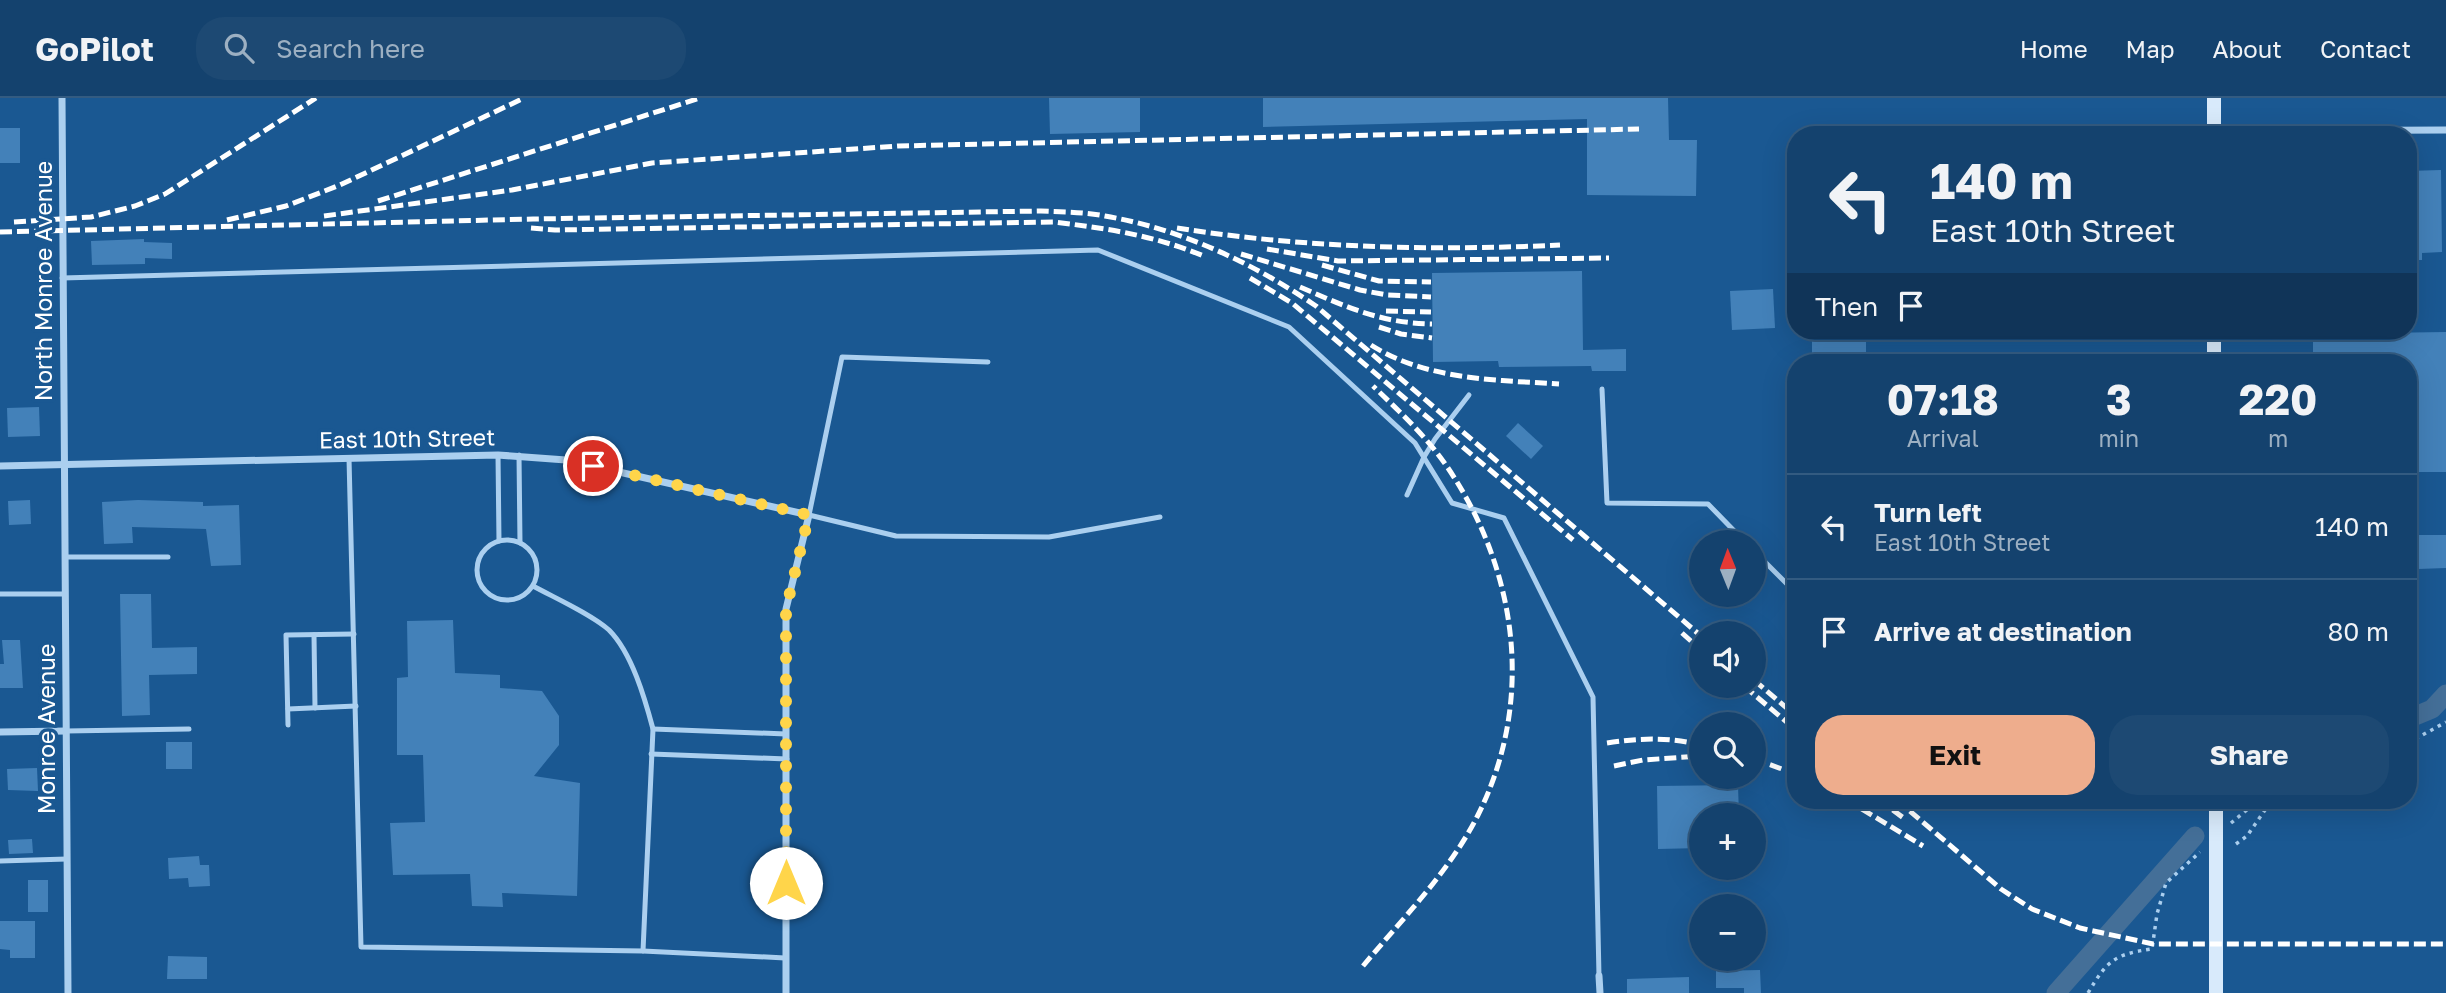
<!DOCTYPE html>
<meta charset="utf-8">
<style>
body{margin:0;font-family:"Golos Text",sans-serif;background:#1d4973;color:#f1f3f6;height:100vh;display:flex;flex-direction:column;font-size:26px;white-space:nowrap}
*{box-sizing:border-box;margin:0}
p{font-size:23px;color:#9db0c2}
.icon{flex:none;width:38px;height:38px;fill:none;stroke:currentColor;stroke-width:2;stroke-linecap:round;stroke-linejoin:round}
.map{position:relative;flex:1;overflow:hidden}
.details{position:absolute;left:1787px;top:256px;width:630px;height:455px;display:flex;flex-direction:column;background:#14426e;border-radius:28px;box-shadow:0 7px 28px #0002,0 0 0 2px #335b81}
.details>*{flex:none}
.hud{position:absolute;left:1787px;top:28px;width:630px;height:214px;border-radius:28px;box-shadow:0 7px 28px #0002,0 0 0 2px #335b81;background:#14426e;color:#f1f3f6;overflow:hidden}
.needle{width:46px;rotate:359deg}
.buttons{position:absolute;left:1689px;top:432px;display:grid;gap:14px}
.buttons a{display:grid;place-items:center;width:77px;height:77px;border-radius:50%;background:#14426e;box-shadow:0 7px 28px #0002,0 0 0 2px #335b81;font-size:35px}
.pin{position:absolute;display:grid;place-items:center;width:60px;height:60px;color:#fff;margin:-30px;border:4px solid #fff;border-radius:50%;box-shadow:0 2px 7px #0007}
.me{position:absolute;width:77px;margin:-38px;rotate:0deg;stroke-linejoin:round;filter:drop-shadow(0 0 5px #0008)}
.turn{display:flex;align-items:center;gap:24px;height:147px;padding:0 28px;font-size:32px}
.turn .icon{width:91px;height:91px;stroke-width:2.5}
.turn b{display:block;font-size:49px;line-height:60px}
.then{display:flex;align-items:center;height:66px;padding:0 28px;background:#0003;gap:14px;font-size:26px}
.eta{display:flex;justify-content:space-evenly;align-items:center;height:119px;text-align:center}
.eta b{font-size:42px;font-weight:700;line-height:49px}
.button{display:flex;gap:14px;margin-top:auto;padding:14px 28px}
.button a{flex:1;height:80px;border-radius:28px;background:#eead8d;color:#111;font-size:28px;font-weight:700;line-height:80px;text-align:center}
.button a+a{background:#1d4973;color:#f1f3f6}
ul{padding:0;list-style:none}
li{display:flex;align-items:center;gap:21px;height:105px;padding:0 28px;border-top:2px solid #335b81}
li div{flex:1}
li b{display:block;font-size:26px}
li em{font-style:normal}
header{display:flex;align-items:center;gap:42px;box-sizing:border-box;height:98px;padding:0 35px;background:#14426e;border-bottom:2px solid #335b81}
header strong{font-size:33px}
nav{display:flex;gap:38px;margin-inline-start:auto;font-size:24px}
.search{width:490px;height:63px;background:#1d4973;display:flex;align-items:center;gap:18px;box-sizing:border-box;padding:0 24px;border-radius:28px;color:#9db0c2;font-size:26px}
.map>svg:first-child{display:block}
</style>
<header>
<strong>GoPilot</strong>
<div class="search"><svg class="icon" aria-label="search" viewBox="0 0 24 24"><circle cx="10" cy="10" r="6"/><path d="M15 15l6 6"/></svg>Search here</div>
<nav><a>Home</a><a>Map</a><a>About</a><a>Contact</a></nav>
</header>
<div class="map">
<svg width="2446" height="895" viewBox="0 0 2446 895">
<rect width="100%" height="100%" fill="#1a5892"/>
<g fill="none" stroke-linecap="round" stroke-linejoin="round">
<g stroke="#446f98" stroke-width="19">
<polyline points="2408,621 2432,611 2446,596"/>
<polyline points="2056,895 2195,738"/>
</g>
</g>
<g fill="#4381b9">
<polygon points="1049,0 1140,0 1140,34 1050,36"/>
<polygon points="1263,0 1668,0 1669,42 1697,42 1696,98 1587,97 1587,21 1263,29"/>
<rect x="0" y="30" width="20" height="35"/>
<polygon points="2441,72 2442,154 2422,155 2422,162 2408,162 2408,73"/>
<polygon points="144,141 144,144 172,145 172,161 145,160 145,166 92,167 91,143"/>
<polygon points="1582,173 1583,252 1626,251 1626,273 1592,273 1591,268 1499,269 1498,263 1433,264 1432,175"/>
<polygon points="1773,191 1775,230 1732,232 1730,193"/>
<rect x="1812" y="233" width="54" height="31"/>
<polygon points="2446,234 2446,374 2408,374 2408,264 2313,264 2313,236"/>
<polygon points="39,309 40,338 8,339 7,310"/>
<polygon points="1518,325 1543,348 1531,361 1506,338"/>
<polygon points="30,402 31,426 9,427 8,403"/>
<polygon points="138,402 203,404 203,408 239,407 241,467 211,468 206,431 132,429 133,445 104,446 102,404"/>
<polygon points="2418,437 2446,437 2446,470 2418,471"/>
<polygon points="120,496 151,496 152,550 197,549 197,576 149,577 150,617 122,618"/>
<polygon points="453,522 455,575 500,577 500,590 542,593 559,618 559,647 534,678 580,685 577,798 502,795 503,809 472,808 470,776 393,777 390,725 425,724 423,657 397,657 397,580 408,579 407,523"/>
<polygon points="2,542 20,542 23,590 0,590 0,566 4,566"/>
<rect x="166" y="644" width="26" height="27"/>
<polygon points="37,670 38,693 8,692 7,671"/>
<polygon points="1738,687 1739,718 1701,718 1701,750 1658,751 1657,688"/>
<polygon points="32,741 33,755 9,756 8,742"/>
<polygon points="199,758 200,767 209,767 210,788 189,789 188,780 169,781 168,760"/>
<rect x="28" y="782" width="20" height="32"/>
<polygon points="0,823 35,823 35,860 10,860 10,852 0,851"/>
<polygon points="168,858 207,859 207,881 167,881"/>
<polygon points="1760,872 1761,895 1744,895 1744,890 1716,890 1716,873"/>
<polygon points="1689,879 1689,895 1627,895 1627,881"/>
</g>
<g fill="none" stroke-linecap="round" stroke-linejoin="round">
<g stroke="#abcfef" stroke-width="3.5" stroke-dasharray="3.5 5" stroke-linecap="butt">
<polyline points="2408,645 2446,624"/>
<polyline points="2231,725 2259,702"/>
<polyline points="2236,746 2247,738 2265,712 2279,702"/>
<path d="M2088 895C2107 863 2114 856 2152 851L2157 816 2166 785 2200 754"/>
</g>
<g stroke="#abcfef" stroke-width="5">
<polyline points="2115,34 2214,33"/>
<polyline points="62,180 1098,152 1289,229 1415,345 1452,405 1504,420 1593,599 1599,878"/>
<polyline points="988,264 842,259 809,417 896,438 1049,439 1160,419"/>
<polyline points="1602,291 1607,405 1708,406 1745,444"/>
<polyline points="498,357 499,443"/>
<polyline points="519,357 520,445"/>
<polyline points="349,360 361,849 643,853 785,860"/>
<polyline points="1407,397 1424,359 1435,341 1469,297"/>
<circle cx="507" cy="472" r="30"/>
<polyline points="1754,453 1796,495"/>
<polyline points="65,459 168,459"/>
<path d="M533 488C555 500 591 516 609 532 632 555 645 601 653 631L643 853"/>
<polyline points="0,496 64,496"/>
<polyline points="314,537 315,610"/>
<polyline points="288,611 356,608"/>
<polyline points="288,627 286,537 354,536"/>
<polyline points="653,631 786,636"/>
<polyline points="66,633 189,631"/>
<polyline points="651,656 787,661"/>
<polyline points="0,763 67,761"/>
</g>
<g stroke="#abcfef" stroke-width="7">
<polyline points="62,0 68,895"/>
<polyline points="2214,33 2446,32"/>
<polyline points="0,368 498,357 566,362 809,417 786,511 786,895"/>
<polyline points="0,634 66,633"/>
<polyline points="1599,878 1600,895"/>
</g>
<g stroke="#d8eafb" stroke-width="14">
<polyline points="2214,0 2214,37"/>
<polyline points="2214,233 2214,264"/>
<polyline points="2216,778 2216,895"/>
</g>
<g stroke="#fff" stroke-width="5" stroke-dasharray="12 5" stroke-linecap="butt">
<polyline points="378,103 700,0"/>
<polyline points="324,118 512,92 652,65 898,48 1639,31"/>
<polyline points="227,122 286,108 340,87 524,0"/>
<polyline points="14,124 91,119 135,108 165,96 316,0"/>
<path d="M531 130 555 132 1053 124C1106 130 1157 138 1206 159"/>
<path d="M1177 130C1303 150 1433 153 1560 147"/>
<path d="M0 134 533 121 1041 113C1062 114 1084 114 1105 118 1181 131 1253 165 1316 208L1701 538"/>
<polyline points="1267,151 1338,163 1609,160"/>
<polyline points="1241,156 1360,192 1387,197 1431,199"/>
<polyline points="1322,167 1379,183 1431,184"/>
<polyline points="1250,180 1292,205 1573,442"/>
<path d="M1300 189C1347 209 1380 225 1432 226"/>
<polyline points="1386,213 1431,214"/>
<polyline points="1379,229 1401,236 1432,240"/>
<path d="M1371 247C1426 282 1495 282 1559 286"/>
<polyline points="1682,535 1701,552"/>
<polyline points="1754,582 1796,618"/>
<polyline points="1744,588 1796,632"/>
<path d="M1607 645C1640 640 1668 639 1701 647"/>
<polyline points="1754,661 1796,676"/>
<polyline points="1614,668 1643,662 1701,658"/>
<polyline points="1847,702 1923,748"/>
<polyline points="1879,702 1905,721"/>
<polyline points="1897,702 2001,791 2032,811 2080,830 2153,846 2446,846"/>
<path d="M1363 868C1403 820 1450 773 1478 717 1535 603 1518 474 1448 370 1427 339 1400 314 1373 288"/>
</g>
<polyline stroke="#d8eafb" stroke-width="14" points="2216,778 2216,702"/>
</g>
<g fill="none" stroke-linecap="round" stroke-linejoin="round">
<polyline stroke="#ffd54a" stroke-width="12" stroke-dasharray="0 21.6" points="593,368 809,417 786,511 786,785"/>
</g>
<g text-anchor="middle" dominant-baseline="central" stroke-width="7" stroke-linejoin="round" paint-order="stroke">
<g font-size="23" fill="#fff" stroke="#1a5892">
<text transform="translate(43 183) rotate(-90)">North Monroe Avenue</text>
<text transform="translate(407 340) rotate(-1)">East 10th Street</text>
<text transform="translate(46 631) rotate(-90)">Monroe Avenue</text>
</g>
</g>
</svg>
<div class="buttons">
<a><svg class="needle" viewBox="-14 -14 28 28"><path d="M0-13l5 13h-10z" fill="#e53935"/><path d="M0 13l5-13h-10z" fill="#9db0c2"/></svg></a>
<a><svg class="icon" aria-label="sound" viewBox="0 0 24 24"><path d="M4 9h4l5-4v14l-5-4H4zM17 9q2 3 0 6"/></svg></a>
<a><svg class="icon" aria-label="search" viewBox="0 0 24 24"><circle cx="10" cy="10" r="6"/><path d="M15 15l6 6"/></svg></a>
<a>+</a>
<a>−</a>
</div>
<div class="pin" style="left:593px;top:368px;background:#d93025"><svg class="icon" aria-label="arrive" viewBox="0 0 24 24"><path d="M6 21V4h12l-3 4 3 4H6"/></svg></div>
<svg class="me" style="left:786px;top:785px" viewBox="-20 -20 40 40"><circle r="19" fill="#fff"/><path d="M0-13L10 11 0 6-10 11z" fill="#ffd54a"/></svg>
<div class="hud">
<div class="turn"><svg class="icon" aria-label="left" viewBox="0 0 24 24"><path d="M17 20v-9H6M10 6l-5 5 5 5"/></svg><div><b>140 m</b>East 10th Street</div></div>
<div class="then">Then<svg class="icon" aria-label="arrive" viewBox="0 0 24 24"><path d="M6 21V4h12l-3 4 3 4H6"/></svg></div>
</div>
<section class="details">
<div class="eta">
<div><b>07:18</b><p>Arrival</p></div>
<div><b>3</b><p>min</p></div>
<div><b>220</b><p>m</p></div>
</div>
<ul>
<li><svg class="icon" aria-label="left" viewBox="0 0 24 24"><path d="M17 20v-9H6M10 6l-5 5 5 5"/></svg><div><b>Turn left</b><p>East 10th Street</p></div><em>140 m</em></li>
<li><svg class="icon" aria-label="arrive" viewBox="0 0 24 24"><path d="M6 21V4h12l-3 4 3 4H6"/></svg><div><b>Arrive at destination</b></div><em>80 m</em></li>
</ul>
<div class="button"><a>Exit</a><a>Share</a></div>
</section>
</div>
